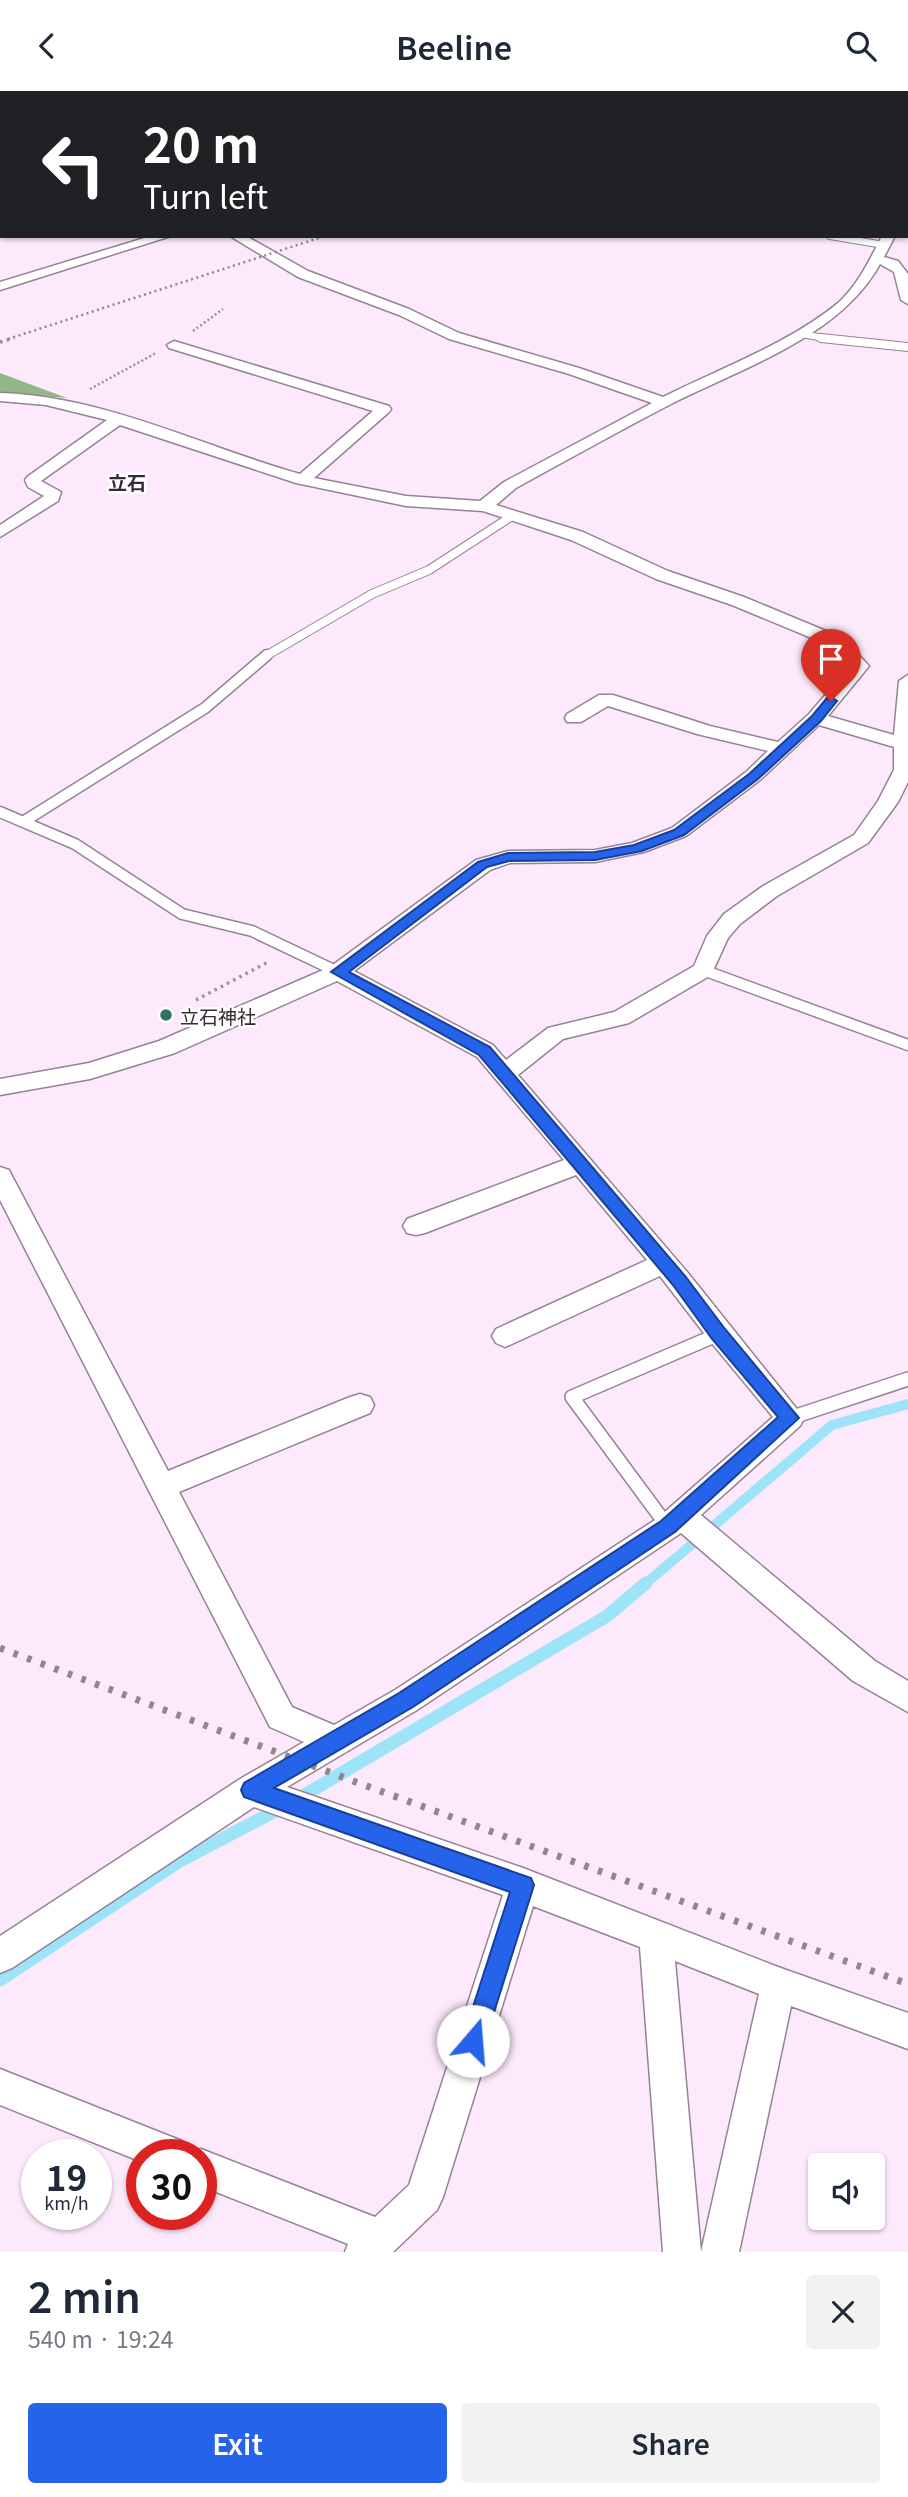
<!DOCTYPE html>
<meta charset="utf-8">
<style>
body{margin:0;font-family:Georgia,"Noto Sans JP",serif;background:#f2f2f3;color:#1f2937;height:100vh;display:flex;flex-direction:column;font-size:26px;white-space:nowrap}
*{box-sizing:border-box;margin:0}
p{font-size:23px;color:#747a83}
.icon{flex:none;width:38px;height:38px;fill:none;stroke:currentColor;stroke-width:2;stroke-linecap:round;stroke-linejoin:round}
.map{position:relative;height:2161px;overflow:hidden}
.side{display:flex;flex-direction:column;background:#fff;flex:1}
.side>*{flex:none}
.banner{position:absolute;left:0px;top:0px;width:908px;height:147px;box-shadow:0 2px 5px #0004;background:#202124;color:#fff;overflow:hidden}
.tools{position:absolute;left:808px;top:2062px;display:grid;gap:14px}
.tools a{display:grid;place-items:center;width:77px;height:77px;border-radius:7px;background:#fff;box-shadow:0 2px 5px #0004;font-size:35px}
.speed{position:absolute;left:21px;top:2048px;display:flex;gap:14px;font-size:35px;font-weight:700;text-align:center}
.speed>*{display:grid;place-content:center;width:91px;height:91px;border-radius:50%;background:#fff;box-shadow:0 2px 5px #0004;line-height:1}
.speed small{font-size:18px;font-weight:400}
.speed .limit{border:10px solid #d22;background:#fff;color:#111}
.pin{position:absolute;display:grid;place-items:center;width:60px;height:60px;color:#fff;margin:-72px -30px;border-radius:50% 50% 50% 0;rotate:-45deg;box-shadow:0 0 7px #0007}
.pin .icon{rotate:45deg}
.me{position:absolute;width:77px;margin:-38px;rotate:18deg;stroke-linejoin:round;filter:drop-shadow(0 0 5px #0008)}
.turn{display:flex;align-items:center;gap:24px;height:147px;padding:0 28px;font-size:32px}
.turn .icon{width:91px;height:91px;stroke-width:2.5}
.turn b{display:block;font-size:49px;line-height:60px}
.round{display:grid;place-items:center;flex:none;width:74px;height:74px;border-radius:7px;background:#f2f2f3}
.head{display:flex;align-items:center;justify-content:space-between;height:119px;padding:0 28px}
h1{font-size:42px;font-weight:600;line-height:52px}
.cta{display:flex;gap:14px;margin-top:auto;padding:14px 28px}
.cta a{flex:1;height:80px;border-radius:7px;background:#2563eb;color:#fff;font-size:28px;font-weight:600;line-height:80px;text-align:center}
.cta a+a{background:#f2f2f3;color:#1f2937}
header{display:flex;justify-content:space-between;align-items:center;height:91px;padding:0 28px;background:#fff;font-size:32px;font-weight:600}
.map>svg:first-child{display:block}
</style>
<header><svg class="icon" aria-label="back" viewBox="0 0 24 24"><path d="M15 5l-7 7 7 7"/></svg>Beeline<svg class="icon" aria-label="search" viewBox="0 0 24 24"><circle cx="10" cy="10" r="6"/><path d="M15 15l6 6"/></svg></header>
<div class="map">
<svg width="908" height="2161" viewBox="0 0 908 2161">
<rect width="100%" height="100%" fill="#fde9fc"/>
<polygon fill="#93b789" points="0,282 67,307 0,302"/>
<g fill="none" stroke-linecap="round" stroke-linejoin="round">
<polyline stroke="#9ee4f9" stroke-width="10" points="644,1494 832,1334 908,1313"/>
<g stroke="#9ee4f9" stroke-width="13">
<polyline points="296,1709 607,1525 646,1492"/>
<polyline points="0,1889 178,1771 283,1716"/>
</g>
</g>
<polygon fill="#e1b6e0" stroke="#9e7f9d" stroke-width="2" points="766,0 771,0 780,2 762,2"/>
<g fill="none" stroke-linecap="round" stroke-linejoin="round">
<defs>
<g id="service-far3">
<polyline points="830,145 884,154"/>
<polyline points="801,243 831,248"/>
</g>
<g id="service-far2">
<polyline points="821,247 908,256"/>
<polyline points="264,566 372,503 429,479 512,425"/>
</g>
<g id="service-far1">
<polyline points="0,721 75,753 182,823 252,840 338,881"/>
<polyline points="26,729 205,617 267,564"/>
<polyline points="703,879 908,954"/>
</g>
<g id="service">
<polyline points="790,1327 908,1288"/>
<polyline points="668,1436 572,1306 719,1243"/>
</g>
<g id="minor">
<polygon points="152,0 166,0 151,2"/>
<polygon points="485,0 497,0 484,2"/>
<polygon points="708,0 727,0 728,2 709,2"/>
<polygon points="850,0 860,0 861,2 850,2"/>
<rect x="0" y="33" width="2" height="7"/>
<rect x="906" y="95" width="2" height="8"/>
<polygon points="151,145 171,145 0,199 0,191"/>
<path d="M230 145H246L308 180 409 218 459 242 579 277 663 306C719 278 790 252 838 212 858 194 870 168 882 145H895L884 166 898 170 908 183V213L901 209 894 181 880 173C840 246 742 277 671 313 619 340 567 369 516 397L496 414 583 441 668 480 744 506 843 547 869 575 828 625 894 644 899 590 908 584V691L898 711 868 752 777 805 740 833 728 847 711 884 629 932 563 948 518 984 688 1182 804 1327 800 1335 701 1424 875 1570 908 1590V1621L853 1590 681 1442 417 1619 287 1696 523 1777 778 1876 908 1922V1958L791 1915 739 2161H663L640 1856 533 1815 443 2106 437 2119 393 2161H345L348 2153 201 2095V2063H188L201 2058 375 2126 409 2094 503 1804 254 1716 12 1877 0 1882V1845L240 1688 304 1651 270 1636 0 1109V1076L9 1079 12 1085 168 1380 350 1306 360 1303 370 1306 374 1314 370 1322 179 1401 292 1616 334 1634 395 1599 658 1427 773 1326 710 1250 660 1185 514 1252 505 1256 496 1252 492 1245 496 1238 647 1169 576 1084 425 1142 416 1144 407 1142 403 1135 407 1128 564 1069 477 966 337 890 175 962 90 988 0 1004V988L89 972 159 950 330 876 476 769 508 760 595 759 632 752 672 737 746 681 768 660 697 643 608 615 581 631H567L565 627 567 623 599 604H613L710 635 778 651 809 623 850 575 831 555 732 514 656 488 571 449 483 420 406 415 296 392 120 334 41 390 61 401 58 410 0 446V434L44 405 28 396 25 389 27 386 107 329 46 314 0 310V302C104 305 201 355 300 383L373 320 169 257 167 254 174 250 389 315 391 318 389 321 314 387 406 405 480 410 504 391 652 312 569 283 449 248 399 224 298 186ZM819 634 894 656V679L878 710 854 744 763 795 724 823 707 845 694 875 614 921 548 937 506 969 493 954 354 880 490 779 510 772 595 771 644 761 686 745 760 689ZM675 1870 759 1903 701 2161Z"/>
<polygon points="0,1978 182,2050 187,2063 142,2063 142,2071 0,2014"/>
</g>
<g id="trunk">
<polygon points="262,0 285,0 261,2"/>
<polygon points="2,78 2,90 0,91 0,79"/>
</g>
</defs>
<use href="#service-far3" stroke="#978197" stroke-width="8"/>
<use href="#service-far2" stroke="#978197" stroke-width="10"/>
<use href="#service-far1" stroke="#978197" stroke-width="13"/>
<use href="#service" stroke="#978197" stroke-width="16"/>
<use href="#minor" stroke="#978197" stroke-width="3"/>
<use href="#trunk" stroke="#6995b2" stroke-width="3"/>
<g stroke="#9d8e9d" stroke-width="2.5" stroke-dasharray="2 2.5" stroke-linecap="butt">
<polyline points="193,240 223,218"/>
<polyline points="90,298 156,262"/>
</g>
<polyline stroke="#9d8e9d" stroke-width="3.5" stroke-dasharray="2.5 4.5" stroke-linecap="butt" points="196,909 270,870"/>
<use href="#service-far3" stroke="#fff" stroke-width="6"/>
<use href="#service-far2" stroke="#fff" stroke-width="8"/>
<use href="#service-far1" stroke="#fff" stroke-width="10"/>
<use href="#service" stroke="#fff" stroke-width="13"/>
<use href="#minor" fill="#fff" fill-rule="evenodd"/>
<use href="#trunk" fill="#9ed8f8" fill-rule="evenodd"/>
<g stroke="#928491" stroke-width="2.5" stroke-dasharray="2 3.5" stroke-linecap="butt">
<polyline points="756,2 762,0"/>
<polyline points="8,248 325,145"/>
</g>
<polyline stroke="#928491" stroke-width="3.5" stroke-dasharray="2.5 4.5" stroke-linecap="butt" points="0,251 14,247"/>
<polyline stroke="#928491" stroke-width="7" stroke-dasharray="4.5 10" stroke-linecap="butt" points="0,1557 353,1690 908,1893"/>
</g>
<polygon fill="#2563eb" stroke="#184099" stroke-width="2" points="831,606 837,610 821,630 758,688 684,744 642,760 595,769 509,770 487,776 349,881 490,956 685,1185 725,1238 799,1327 675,1441 413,1616 274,1697 531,1787 534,1794 485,1950 482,1958 473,1962 465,1958 462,1950 510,1801 244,1706 241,1699 244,1692 399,1602 661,1430 778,1326 712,1248 673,1194 479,964 331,881 478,771 508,762 595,761 634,754 674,739 749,683 812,625 827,607"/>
<circle fill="#2f7366" stroke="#fff" stroke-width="2.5" cx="166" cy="924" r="7"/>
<g text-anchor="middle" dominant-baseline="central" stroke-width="5" stroke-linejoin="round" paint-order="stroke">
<g font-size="19" font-weight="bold" fill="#332a33" stroke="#fff">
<text x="127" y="390">立石</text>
</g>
<g font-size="19" fill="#332a33" stroke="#fff" text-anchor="start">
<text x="180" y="924">立石神社</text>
</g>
</g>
</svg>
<div class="tools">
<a><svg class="icon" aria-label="sound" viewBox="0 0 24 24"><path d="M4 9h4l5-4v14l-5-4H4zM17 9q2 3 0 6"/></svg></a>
</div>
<div class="speed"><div>19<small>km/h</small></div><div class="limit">30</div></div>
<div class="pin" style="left:831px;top:610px;background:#d93025"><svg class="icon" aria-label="arrive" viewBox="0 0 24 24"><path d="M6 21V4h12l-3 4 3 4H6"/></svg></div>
<svg class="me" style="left:473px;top:1950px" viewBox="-20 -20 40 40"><circle r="19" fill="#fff"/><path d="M0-13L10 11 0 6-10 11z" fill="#2563eb"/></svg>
<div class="banner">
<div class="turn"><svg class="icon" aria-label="left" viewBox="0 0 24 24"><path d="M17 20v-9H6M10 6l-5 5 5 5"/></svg><div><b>20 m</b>Turn left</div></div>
</div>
</div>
<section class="side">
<div class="head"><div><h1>2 min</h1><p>540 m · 19:24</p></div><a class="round"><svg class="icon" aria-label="close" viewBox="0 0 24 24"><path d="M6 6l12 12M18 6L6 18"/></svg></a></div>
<div class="cta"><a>Exit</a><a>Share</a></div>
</section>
